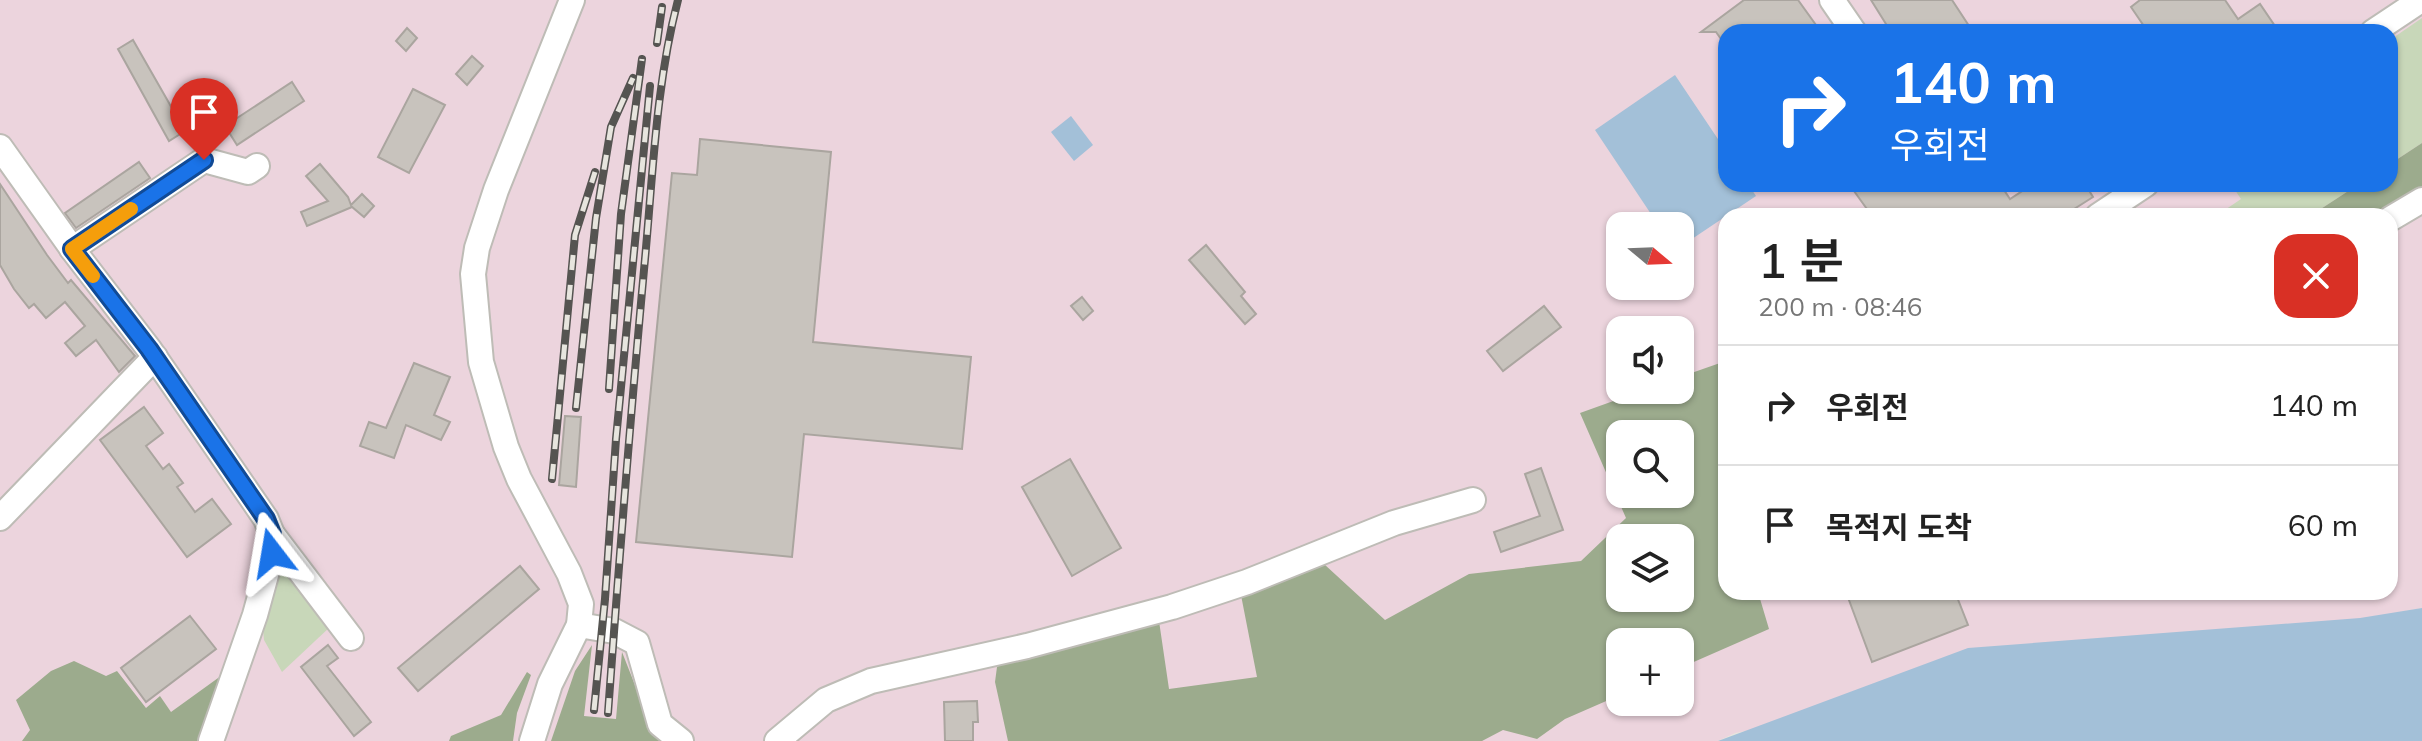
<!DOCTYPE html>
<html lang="ko">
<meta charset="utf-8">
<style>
body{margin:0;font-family:Mulish,"Noto Sans KR",sans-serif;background:#f6f6f6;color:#222;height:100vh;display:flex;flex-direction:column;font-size:30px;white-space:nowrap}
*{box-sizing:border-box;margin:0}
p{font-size:26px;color:#767676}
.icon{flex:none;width:44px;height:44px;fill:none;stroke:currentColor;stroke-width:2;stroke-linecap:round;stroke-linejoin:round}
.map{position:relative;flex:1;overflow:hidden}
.sheet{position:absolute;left:1718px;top:208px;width:680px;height:392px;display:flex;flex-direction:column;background:#fff;border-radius:24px;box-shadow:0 2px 6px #0004}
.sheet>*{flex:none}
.guide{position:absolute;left:1718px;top:24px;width:680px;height:168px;border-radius:24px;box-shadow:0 2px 6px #0004;background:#1a73e8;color:#fff;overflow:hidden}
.needle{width:52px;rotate:109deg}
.tools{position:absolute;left:1606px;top:212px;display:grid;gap:16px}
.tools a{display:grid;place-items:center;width:88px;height:88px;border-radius:16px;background:#fff;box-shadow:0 2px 6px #0004;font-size:40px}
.pin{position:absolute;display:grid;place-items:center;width:68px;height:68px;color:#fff;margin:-82px -34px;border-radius:50% 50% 50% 0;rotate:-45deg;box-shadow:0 0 8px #0007}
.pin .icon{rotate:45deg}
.me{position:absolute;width:88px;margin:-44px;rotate:346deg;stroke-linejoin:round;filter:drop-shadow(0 0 6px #0008)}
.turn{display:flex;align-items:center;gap:28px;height:168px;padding:0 40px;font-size:36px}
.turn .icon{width:104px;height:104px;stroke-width:2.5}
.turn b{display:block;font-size:56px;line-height:68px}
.round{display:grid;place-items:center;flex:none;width:84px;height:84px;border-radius:24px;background:#f6f6f6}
.summary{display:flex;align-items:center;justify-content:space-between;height:136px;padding:0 40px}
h1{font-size:48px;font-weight:600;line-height:60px}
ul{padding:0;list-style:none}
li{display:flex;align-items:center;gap:24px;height:120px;padding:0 40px;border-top:2px solid #e0e0e0}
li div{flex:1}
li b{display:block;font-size:30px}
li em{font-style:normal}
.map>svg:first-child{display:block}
</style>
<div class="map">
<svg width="2422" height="741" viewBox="0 0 2422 741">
<rect width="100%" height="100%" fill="#e7e5de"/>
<path fill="#ecd4dd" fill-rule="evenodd" d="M0 0H2422V608L1735 733 1718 741H0ZM1726 32H2390V184H1726ZM1726 216H2390V592H1726ZM1620 226H1680V286H1620ZM1620 330H1680V390H1620ZM1620 434H1680V494H1620ZM1620 538H1680V598H1620ZM1620 642H1680V702H1620Z"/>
<g fill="#c8d7b9">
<polygon points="2422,18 2422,143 2390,164 2390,40"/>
<polygon points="2231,184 2359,184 2310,216 2216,216 2241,199"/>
<polygon points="281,557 331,626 282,672 264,640 262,619"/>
</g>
<g fill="#9cab8d" fill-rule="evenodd">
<polygon points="2422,143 2422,191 2379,216 2310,216 2359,184 2390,184 2390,164"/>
<path d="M1720 363 1726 371V592H1758L1769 629 1680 668V642H1620V695L1565 719 1537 739 1503 730 1482 741H1008L995 682 997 667 1007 661 1159 621 1169 689 1257 677 1240 590 1324 564 1385 620 1469 574 1581 561 1626 518 1580 413 1644 390H1680V377ZM1620 434H1680V494H1620ZM1620 538H1680V598H1620Z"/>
<polygon points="592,645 584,716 616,719 622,652 644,708 669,741 551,741 575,671"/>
<polygon points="74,661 106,676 117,671 146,708 160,696 171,712 225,673 200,741 22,741 30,730 16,700 51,671"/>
<polygon points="527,672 531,675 517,713 513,741 449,741 451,736 501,715"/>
</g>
<g fill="#a3c0d8">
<polygon points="1675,75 1726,151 1726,184 1748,184 1756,196 1680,247 1680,226 1659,226 1595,130"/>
<polygon points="1071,116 1093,145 1074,161 1051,132"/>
<polygon points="2422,608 2422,741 1718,741 1968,648 2360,618"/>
</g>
<g fill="#c8c3bd" stroke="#aaa59f" stroke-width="2">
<polygon points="1744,0 1798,0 1821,32 1726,32 1726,46 1716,32 1701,32"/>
<polygon points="1871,0 1952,0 1973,32 1891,32"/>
<polygon points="2140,0 2225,0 2238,19 2260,4 2279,32 2148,32 2131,7"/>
<polygon points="407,28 417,38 406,51 396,41"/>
<polygon points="133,40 185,131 169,141 118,49"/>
<polygon points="472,56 483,66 467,85 456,74"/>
<polygon points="292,82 304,101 237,145 225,126"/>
<polygon points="413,89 445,105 409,173 378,157"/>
<polygon points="700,139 831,152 813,342 971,357 962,449 804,434 792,557 636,542 672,173 697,175"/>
<polygon points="139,162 150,178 76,228 65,213"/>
<polygon points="320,164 348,197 351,205 362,194 374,206 364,217 352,207 307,226 301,212 328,201 306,176"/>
<polygon points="0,184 47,255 68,283 71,280 135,356 119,372 96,340 76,356 65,343 85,326 65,302 46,318 34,304 29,308 14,289 0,265"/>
<polygon points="1849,184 2000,184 2010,199 2033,184 2085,184 2093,197 2063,216 1872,216"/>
<polygon points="1206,245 1245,292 1241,296 1256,314 1245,324 1189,260"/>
<polygon points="1082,297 1093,311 1083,320 1071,306"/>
<polygon points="1544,306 1561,327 1503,371 1487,351"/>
<polygon points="414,363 450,377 434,415 450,422 441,440 406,425 394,458 360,446 369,422 386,428"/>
<polygon points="144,407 163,433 146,446 163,469 169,464 183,483 177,487 195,512 212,499 231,524 187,557 100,440"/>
<polygon points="565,416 581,417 576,487 559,485"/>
<polygon points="1070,459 1121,548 1072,576 1022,487"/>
<polygon points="1541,468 1563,530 1501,552 1494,532 1540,516 1525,474"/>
<polygon points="520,566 539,589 418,691 398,668"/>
<polygon points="1846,592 1955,592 1968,625 1872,662"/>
<polygon points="190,616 216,649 146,702 121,668"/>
<polygon points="328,645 338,658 327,666 371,722 354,736 301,667"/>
<polygon points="977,701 978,722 973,722 973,741 945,741 944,702"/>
</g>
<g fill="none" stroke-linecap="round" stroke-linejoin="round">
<defs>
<g id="minor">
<polyline points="1832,0 1854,32"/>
<polyline points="2373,32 2421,0"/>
<polyline points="0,147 76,254 149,349 266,519 272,534 272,553 255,615 211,741"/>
<polyline points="2098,216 2146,184"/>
<polyline points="2390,219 2422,200"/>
<polyline points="72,249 204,160 248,172 257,166"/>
<polyline points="0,518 155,357"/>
<polyline points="272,534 351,638"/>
<polyline points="579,625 614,631 637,643 660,724 681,741"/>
<polyline points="532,741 550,684 579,625 581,604 569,573 519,479 506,447 481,362 473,274 477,248 496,190 572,0"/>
<polyline points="777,741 826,700 871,681 1027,646 1172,607 1247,582 1394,523 1473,500"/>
</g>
</defs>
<use href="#minor" stroke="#bebcb6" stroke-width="28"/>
<use href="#minor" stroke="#fff" stroke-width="24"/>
<defs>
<g id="rail">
<polyline points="657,43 662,7"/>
<polyline points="609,389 621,214 642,59"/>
<polyline points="576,408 596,218 611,127 633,78"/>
<polyline points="552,479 575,235 595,172"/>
<polyline points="594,710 605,599 616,439 650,86"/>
<path d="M608 713C619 562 631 410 645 259 653 173 656 84 678 0"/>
</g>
</defs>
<use href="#rail" stroke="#555451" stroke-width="8"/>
<use href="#rail" stroke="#e7e5de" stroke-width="5" stroke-dasharray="15" stroke-linecap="butt"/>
</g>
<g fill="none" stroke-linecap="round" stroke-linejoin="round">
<defs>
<polyline id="route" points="204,160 72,249 149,349 266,519 272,534 272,553"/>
</defs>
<use href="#route" stroke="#114b97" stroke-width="20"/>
<use href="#route" stroke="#1a73e8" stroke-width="14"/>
<polyline stroke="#f59e0b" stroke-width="14" points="93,276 72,249 131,209"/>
</g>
</svg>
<div class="tools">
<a><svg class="needle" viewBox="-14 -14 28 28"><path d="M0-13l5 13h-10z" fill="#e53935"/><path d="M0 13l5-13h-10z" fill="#767676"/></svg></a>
<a><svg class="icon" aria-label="sound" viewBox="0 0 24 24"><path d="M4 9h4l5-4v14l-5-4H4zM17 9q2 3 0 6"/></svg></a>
<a><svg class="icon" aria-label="search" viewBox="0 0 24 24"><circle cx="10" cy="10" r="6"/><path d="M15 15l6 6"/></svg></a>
<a><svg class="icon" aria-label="layers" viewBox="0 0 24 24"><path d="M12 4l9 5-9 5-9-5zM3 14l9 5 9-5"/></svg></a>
<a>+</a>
</div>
<div class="pin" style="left:204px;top:160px;background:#d93025"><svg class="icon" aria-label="arrive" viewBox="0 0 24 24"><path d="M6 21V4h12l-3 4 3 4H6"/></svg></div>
<svg class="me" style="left:272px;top:553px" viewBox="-20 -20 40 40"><path d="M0-17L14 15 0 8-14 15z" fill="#1a73e8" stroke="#fff" stroke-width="4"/></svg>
<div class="guide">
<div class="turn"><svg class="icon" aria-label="right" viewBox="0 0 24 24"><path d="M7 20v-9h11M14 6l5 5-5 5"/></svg><div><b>140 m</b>우회전</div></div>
</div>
<section class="sheet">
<div class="summary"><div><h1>1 분</h1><p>200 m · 08:46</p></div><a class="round" style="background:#d93025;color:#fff"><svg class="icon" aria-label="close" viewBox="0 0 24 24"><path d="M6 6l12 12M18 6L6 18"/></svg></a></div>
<ul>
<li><svg class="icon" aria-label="right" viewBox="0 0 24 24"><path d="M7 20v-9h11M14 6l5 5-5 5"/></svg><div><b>우회전</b></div><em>140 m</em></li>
<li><svg class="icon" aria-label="arrive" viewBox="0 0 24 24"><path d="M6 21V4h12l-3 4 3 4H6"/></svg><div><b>목적지 도착</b></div><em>60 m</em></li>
</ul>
</section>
</div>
